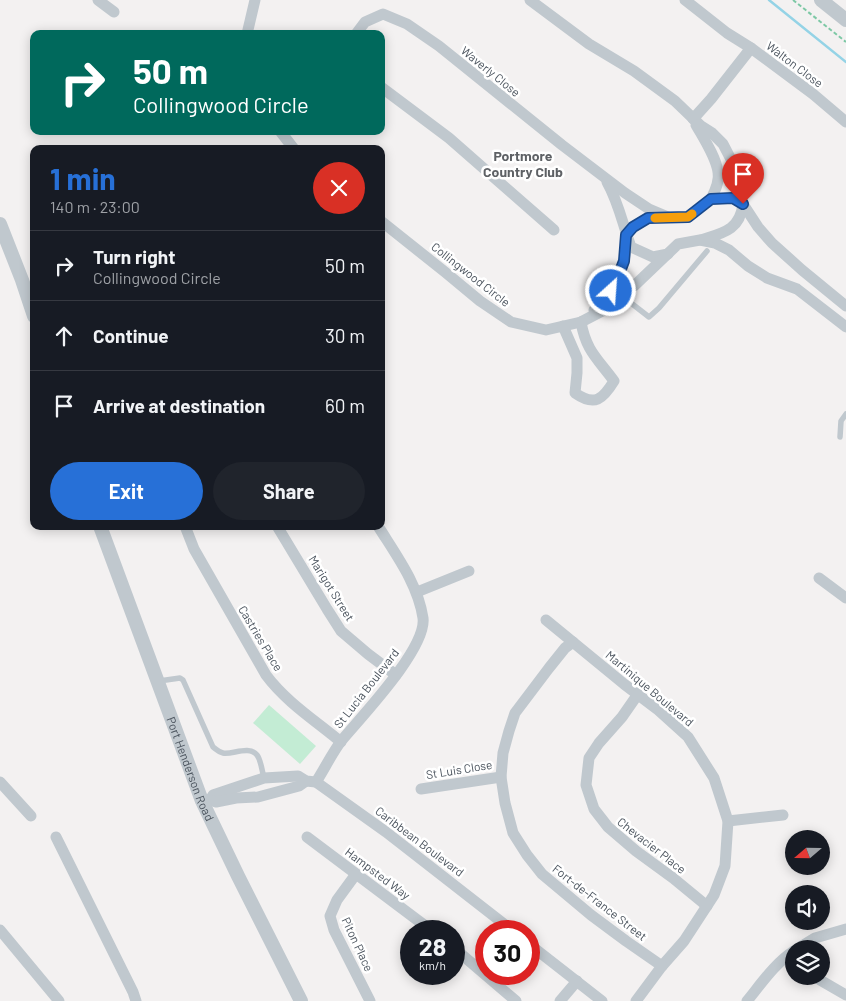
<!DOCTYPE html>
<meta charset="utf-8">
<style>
body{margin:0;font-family:Barlow,sans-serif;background:#20242c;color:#f1f3f6;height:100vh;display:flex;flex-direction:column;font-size:19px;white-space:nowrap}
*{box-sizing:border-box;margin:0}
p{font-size:16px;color:#9ea1a6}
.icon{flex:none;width:28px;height:28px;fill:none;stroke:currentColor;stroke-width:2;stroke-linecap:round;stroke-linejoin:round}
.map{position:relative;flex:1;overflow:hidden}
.sheet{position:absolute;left:30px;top:145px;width:355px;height:385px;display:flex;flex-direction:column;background:#171b24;border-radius:10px;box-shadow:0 2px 12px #0003}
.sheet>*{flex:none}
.banner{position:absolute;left:30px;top:30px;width:355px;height:105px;border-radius:10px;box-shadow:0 2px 12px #0003;background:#00695c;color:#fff;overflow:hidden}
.needle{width:32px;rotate:250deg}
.buttons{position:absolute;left:785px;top:830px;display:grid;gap:10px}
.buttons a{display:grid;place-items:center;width:45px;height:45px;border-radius:50%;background:#171b24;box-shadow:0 2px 12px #0003;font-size:25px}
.speed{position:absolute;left:400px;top:920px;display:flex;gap:10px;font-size:25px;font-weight:700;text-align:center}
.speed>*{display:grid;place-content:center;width:65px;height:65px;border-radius:50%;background:#171b24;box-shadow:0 2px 12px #0003;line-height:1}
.speed small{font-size:12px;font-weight:400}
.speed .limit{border:8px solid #d22;background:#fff;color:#111}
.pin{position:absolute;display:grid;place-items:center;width:42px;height:42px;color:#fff;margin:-51px -21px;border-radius:50% 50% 50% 0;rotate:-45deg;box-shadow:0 0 5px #0007}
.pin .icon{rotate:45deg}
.me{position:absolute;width:55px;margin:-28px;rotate:26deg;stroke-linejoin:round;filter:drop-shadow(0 0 4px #0008)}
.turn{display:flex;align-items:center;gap:18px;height:105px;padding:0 20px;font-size:22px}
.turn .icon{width:65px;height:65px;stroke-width:2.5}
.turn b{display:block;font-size:35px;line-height:42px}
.round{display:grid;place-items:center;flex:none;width:52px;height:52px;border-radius:26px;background:#20242c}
.overview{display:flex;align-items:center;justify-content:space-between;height:85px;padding:0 20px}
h1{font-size:30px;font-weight:700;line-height:38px;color:#2770d7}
.button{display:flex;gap:10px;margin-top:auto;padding:10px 20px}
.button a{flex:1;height:58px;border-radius:30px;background:#2770d7;color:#fff;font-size:20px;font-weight:700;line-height:58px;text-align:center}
.button a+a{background:#20242c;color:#f1f3f6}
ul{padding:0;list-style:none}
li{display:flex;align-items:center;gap:15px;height:70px;padding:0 20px;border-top:1px solid #363941}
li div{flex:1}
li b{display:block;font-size:19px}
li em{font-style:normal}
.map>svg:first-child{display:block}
</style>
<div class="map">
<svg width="846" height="1001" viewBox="0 0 846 1001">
<rect width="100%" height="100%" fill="#f3f1f1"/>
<polygon fill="#c3ecd4" points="269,705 316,746 300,764 253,723"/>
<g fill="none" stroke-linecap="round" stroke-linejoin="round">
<polyline stroke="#94d3e6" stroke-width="2.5" points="769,0 846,62"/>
<polyline stroke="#7dc8a5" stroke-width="2" stroke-dasharray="4 2.5" stroke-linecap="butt" points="793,0 846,42"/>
<g stroke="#c0c8ce" stroke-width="5.5">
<polyline points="622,296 649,317 659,308 707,251"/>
<polyline points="840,437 841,421 846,414"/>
<path d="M159 681 180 678 183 680 213 747C216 749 218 752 223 753 232 755 249 745 257 755 261 760 262 771 264 778"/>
</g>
<g stroke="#c0c8ce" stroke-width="11">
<polyline points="98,0 114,12"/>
<polyline points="530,0 589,44 634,71 675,101 701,126 712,133 723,144 737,171 743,204 758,227 772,243 802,270 846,306"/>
<polyline points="685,0 727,33 751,48 711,99 693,119"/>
<polyline points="247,34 255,0"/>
<polyline points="356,34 365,22 383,14 407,24 439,46 562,145 625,193 649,209 668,217"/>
<polyline points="751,48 813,94 846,122"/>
<polyline points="381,87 449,138 554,230"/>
<path d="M696 125C704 139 716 157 718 172 720 181 715 191 711 199"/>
<polyline points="280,131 294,149"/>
<path d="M607 182C619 203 623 226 631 247L653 257 668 254"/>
<polyline points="381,221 445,272 480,301 511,322 546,330 581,322 604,310 634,286 678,244 700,240 715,243 729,250 748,266 767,278 797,289 846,327"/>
<path d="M701 240C723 233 740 230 743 204"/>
<polyline points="594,310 604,301 616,282 624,261 626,249 626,235 633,227 648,218 688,217 711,199 733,198 743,204"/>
<path d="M563 326 577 358V373L575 393C595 407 603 399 614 381 598 359 586 351 581 322"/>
<path d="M185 526 194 549 266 675C286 702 316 721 341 742"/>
<polyline points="277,526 327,609 341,631 368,654 396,675"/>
<polyline points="819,578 846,598"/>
<polyline points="417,592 469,571"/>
<polyline points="546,620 624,684 657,709 688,737 714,778 728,821 725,866 714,895 684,941 662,966 636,1001"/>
<polyline points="573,642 565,648 549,668 515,713 509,731 503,753 501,777 505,803 513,833 527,855 542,874 591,915 626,941 662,966"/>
<polyline points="638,694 622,717 599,743 589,758 586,785 594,809 608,827 636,851 673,878 707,906"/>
<polyline points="0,782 31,816"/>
<path d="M316 782C325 768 332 753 342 740 362 716 427 648 423 618 418 584 396 555 378 526"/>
<polyline points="421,789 501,777"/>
<polyline points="210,800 213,795 264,778 298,776 306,781 316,782 386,832 513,931"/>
<polyline points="204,801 210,800 216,802 236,798 258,797 299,786 306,781"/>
<polyline points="728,821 783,815"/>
<polyline points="56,837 133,992 136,1001"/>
<polyline points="307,837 432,931"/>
<polyline points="356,874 337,900 330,916 334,930 370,1001"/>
<polyline points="0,930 59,1001"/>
<polyline points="529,944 602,1001"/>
<polyline points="454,948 516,1001"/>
<polyline points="797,949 815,938 846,929"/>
<polyline points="817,976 820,980 846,995"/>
<polyline points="560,1001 577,981"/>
<path d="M747 1001C761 984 775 963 794 951"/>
</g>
<g stroke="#c0c8ce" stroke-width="14">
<polyline points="821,0 846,20"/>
<polyline points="0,224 22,280 34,316"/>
<path id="s1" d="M100 526 202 801 238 876 301 1001"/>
</g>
</g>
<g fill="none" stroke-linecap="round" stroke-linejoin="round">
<defs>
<polyline id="route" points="611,291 616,282 624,261 626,235 633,227 648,218 688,217 711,199 733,198 743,204"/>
</defs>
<use href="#route" stroke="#19498c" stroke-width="12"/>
<use href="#route" stroke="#2770d7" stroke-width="9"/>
<polyline stroke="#f59e0b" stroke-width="9" points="655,218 688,217 692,214"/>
</g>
<g text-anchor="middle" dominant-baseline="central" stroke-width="5" stroke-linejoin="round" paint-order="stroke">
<g font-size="12" fill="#4a535d" stroke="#fff">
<text transform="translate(795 64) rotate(37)">Walton Close</text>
<text transform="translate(491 71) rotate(39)">Waverly Close</text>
<text transform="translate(471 274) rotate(38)">Collingwood Circle</text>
<text transform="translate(332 588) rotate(58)">Marigot Street</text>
<text transform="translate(261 638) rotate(59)">Castries Place</text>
<text transform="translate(366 688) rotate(-52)">St Lucia Boulevard</text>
<text transform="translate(650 688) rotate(40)">Martinique Boulevard</text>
<text stroke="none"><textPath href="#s1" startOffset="259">Port Henderson Road</textPath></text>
<text transform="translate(459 769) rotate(-9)">St Luis Close</text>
<text transform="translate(420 841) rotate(37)">Caribbean Boulevard</text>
<text transform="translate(652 845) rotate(38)">Chevacier Place</text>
<text transform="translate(378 873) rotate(37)">Hampsted Way</text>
<text transform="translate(600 902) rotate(38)">Fort-de-France Street</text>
<text transform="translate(358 944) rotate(65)">Piton Place</text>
</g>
<g font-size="14" font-weight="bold" fill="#5e6165" stroke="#fff">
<text x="523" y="155">Portmore<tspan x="523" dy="16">Country Club</tspan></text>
</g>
</g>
</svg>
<div class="buttons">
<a><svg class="needle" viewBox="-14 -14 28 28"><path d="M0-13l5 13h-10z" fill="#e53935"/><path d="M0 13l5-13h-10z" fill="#9ea1a6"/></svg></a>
<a><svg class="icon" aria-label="sound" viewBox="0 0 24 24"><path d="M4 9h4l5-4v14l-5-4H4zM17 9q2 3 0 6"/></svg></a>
<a><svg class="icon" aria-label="layers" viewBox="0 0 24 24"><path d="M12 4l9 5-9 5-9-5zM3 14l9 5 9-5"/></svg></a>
</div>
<div class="speed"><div>28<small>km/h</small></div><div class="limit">30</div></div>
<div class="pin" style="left:743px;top:204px;background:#d93025"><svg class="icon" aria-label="arrive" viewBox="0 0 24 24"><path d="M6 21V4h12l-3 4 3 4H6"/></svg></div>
<svg class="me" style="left:611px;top:291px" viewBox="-20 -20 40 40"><circle r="17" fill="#2770d7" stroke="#fff" stroke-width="3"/><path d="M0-11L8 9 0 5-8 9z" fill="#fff"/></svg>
<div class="banner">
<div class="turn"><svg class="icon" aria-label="right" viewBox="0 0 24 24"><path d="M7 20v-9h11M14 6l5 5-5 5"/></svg><div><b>50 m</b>Collingwood Circle</div></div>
</div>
<section class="sheet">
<div class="overview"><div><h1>1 min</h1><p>140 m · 23:00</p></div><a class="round" style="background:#d93025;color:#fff"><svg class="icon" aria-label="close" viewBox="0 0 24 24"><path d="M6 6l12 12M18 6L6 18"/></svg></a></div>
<ul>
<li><svg class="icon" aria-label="right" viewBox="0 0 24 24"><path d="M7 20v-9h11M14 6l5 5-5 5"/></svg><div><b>Turn right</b><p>Collingwood Circle</p></div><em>50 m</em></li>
<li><svg class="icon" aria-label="ahead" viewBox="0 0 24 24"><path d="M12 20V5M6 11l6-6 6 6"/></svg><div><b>Continue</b></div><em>30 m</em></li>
<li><svg class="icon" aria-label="arrive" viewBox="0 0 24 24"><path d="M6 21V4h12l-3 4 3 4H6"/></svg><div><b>Arrive at destination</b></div><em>60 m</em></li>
</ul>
<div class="button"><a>Exit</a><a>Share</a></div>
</section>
</div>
